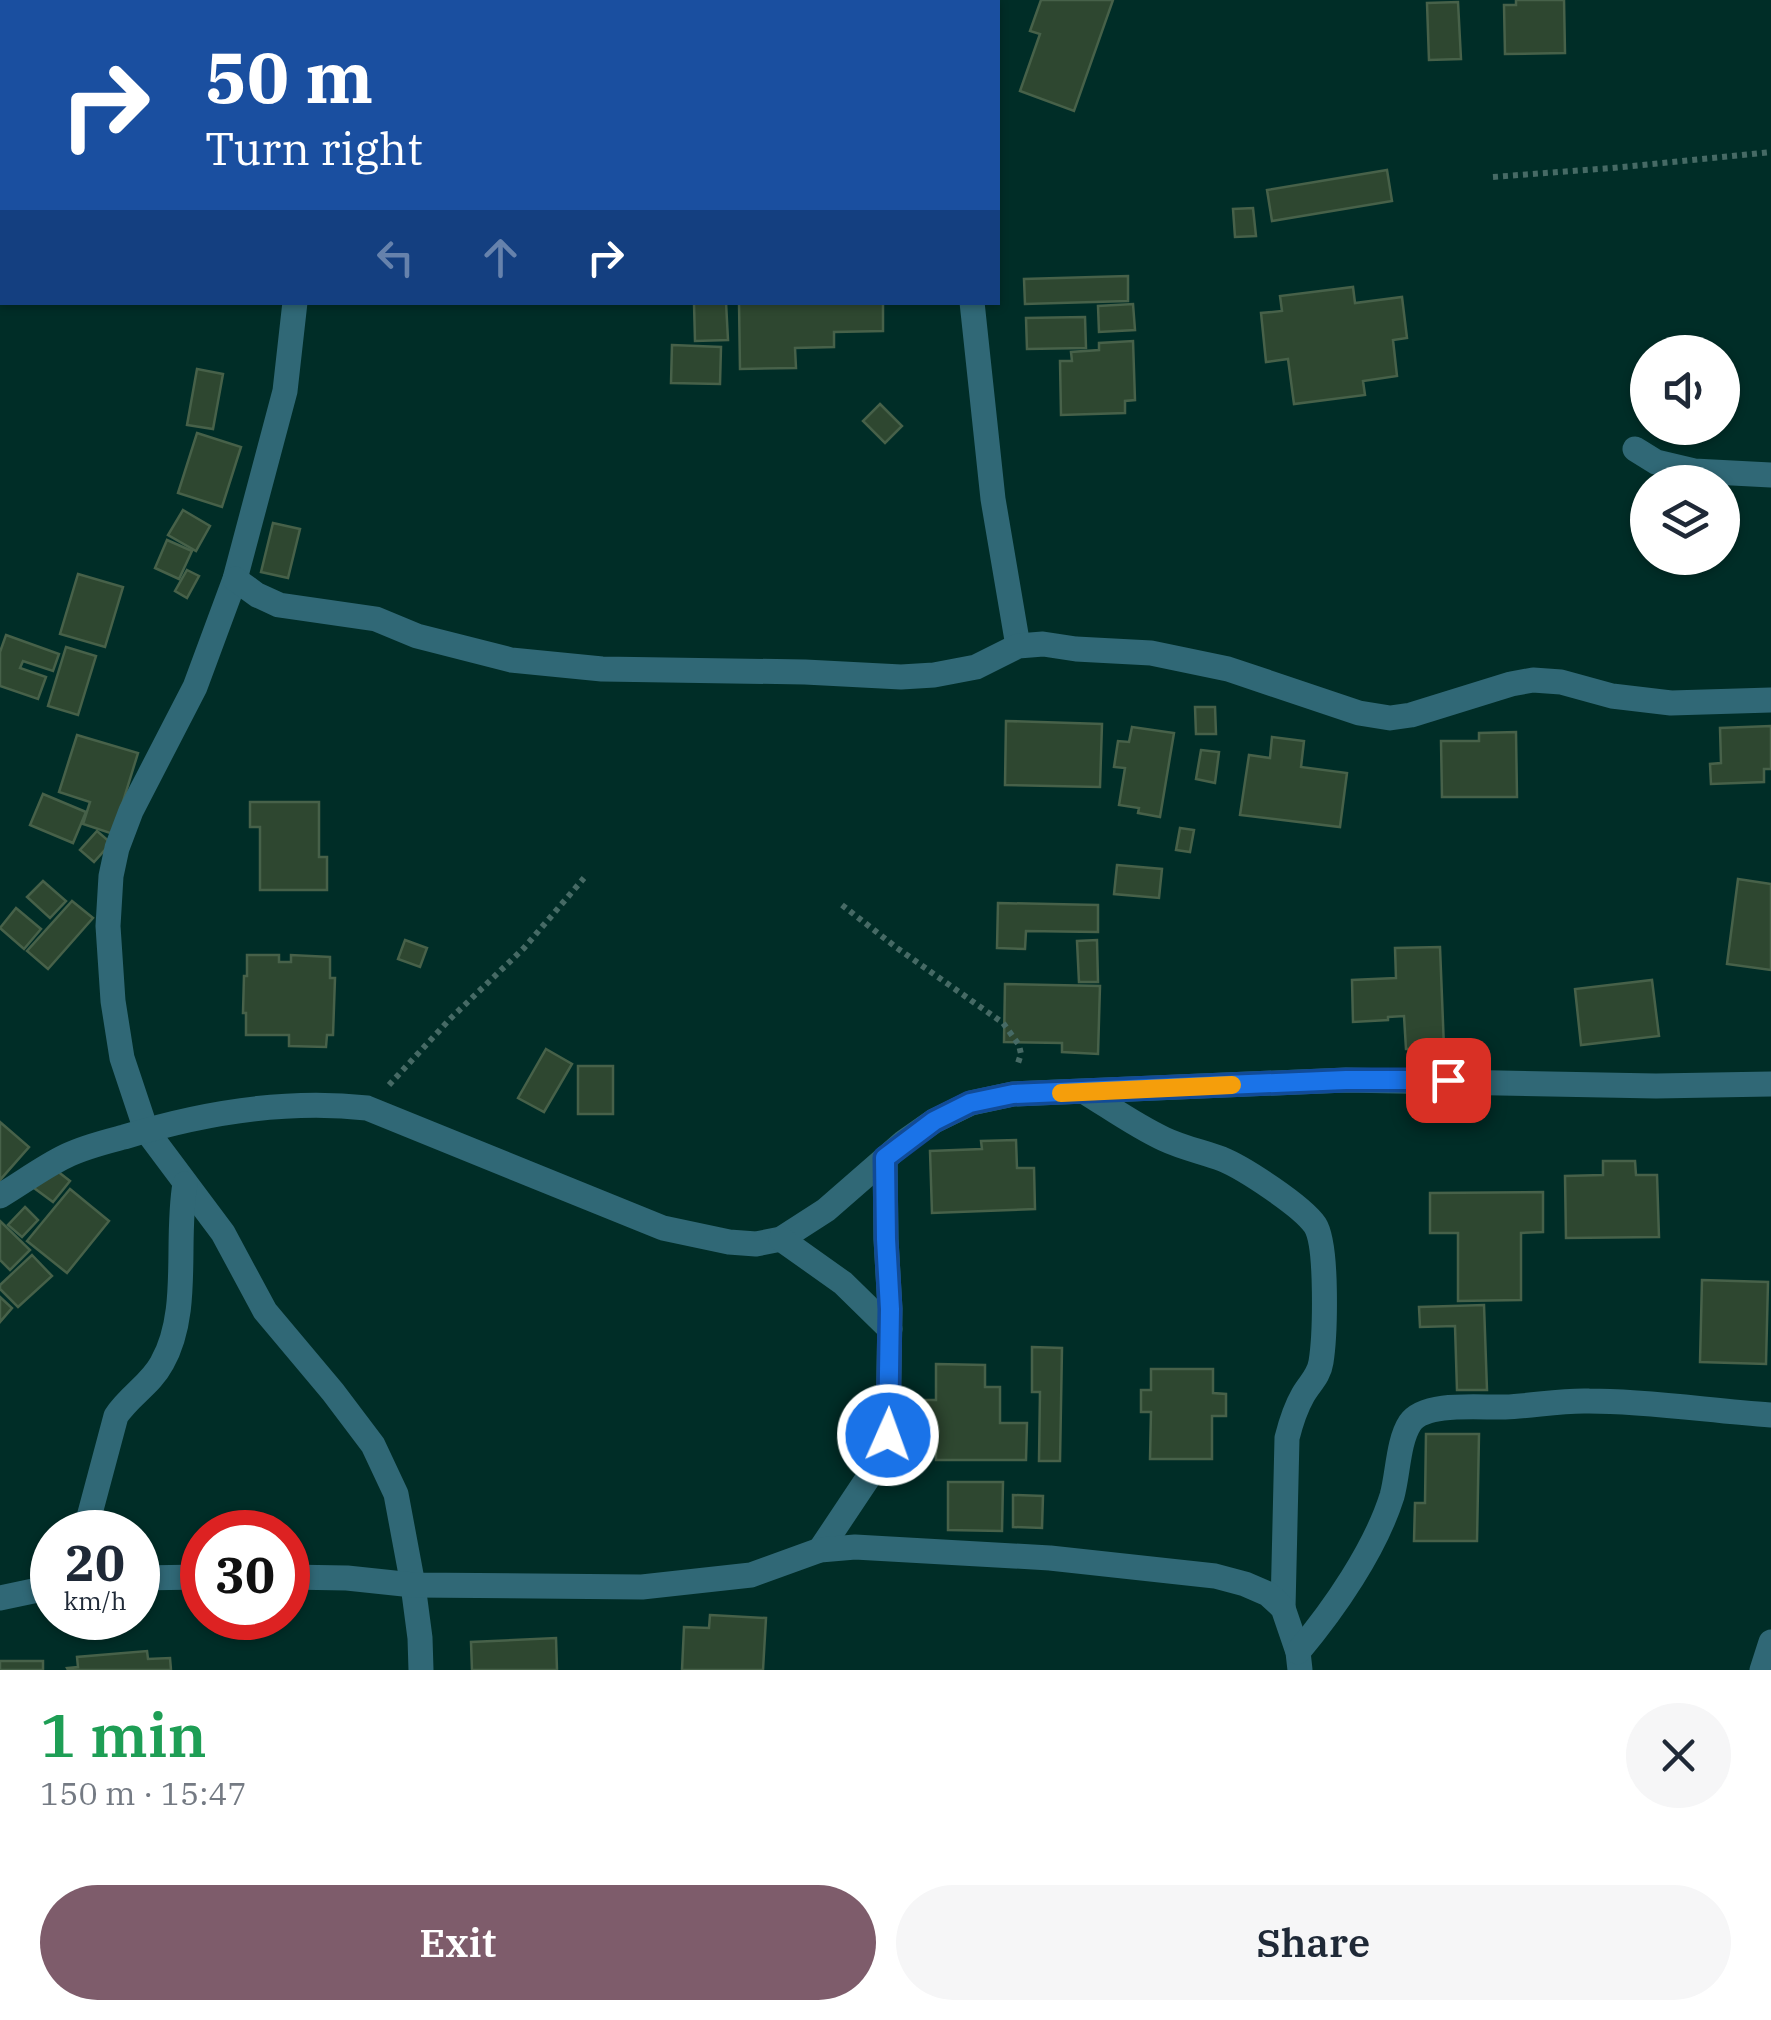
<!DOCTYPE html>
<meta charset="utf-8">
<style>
body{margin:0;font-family:"IBM Plex Serif",serif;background:#f6f6f7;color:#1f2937;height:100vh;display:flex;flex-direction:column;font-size:38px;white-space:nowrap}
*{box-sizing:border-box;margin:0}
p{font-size:32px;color:#747a83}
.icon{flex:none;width:55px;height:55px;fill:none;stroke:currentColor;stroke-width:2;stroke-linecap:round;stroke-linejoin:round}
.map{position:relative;height:1670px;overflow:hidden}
.sheet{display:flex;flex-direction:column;background:#fff;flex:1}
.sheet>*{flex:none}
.guide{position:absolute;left:0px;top:0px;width:1000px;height:305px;box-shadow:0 2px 8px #0004;background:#1a4fa0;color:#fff;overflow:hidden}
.tools{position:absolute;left:1630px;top:335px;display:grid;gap:20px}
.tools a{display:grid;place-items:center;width:110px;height:110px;border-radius:50%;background:#fff;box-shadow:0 2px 8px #0004;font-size:50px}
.speed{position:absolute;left:30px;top:1510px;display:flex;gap:20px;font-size:50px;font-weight:700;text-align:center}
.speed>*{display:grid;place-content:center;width:130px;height:130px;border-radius:50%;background:#fff;box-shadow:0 2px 8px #0004;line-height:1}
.speed small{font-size:25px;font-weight:400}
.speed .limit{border:15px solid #d22;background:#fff;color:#111}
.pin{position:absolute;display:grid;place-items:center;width:85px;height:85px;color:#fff;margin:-42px;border-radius:20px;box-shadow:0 5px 15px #0006}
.me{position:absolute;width:110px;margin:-55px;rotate:2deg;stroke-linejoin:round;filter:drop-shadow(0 0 8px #0008)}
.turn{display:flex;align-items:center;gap:35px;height:210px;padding:0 40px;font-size:45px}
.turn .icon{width:130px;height:130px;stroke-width:2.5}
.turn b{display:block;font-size:70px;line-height:85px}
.lanes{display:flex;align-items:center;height:95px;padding:0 40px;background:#0003;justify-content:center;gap:50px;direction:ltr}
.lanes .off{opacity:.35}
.round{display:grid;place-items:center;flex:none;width:105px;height:105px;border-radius:52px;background:#f6f6f7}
.overview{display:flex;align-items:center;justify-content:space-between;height:170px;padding:0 40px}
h1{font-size:60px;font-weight:600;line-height:75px;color:#1e9e55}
.action{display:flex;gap:20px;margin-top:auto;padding:20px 40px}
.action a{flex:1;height:115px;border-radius:60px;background:#7e5c6b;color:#fff;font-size:40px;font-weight:600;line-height:115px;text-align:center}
.action a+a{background:#f6f6f7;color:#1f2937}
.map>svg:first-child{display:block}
</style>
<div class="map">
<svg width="1771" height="1670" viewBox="0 0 1771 1670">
<rect width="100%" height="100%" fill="#002d27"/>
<g fill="#2e4730" stroke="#476149" stroke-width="2.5">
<polygon points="450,0 498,0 506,2 450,2"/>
<polygon points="1041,0 1113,0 1074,111 1020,91 1040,34 1030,31"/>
<polygon points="1516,0 1564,0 1565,53 1505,54 1504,5 1516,5"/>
<polygon points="1458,2 1461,59 1429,60 1427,3"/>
<polygon points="1387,170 1392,201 1272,221 1267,190"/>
<polygon points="1253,208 1256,236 1235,237 1233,209"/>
<polygon points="1128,276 1128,301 1025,304 1024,279"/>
<polygon points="1353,287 1355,303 1402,297 1407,338 1393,340 1397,376 1363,381 1365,395 1294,404 1288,359 1266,362 1261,313 1282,311 1280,296"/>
<polygon points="726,302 728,340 695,341 694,303"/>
<polygon points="739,302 883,302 883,331 834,332 834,347 795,348 796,368 740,369"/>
<polygon points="1133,304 1135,330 1099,332 1098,306"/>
<polygon points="1085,317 1086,348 1027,349 1026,318"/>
<polygon points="1133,341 1135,400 1125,401 1125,413 1061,415 1060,361 1072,361 1071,352 1099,350 1099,343"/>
<polygon points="672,345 721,347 720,384 671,383"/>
<polygon points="197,369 223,374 213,429 187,425"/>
<polygon points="880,404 902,426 885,443 863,421"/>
<polygon points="197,433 241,447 222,507 178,493"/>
<polygon points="183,510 210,526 196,551 168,535"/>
<polygon points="273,523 300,529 288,578 261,572"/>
<polygon points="167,540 192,551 179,579 155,568"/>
<polygon points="187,570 199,576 187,598 175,591"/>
<polygon points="78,574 123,587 105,647 60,634"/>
<polygon points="6,635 59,654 53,671 23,661 20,668 46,677 38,699 0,686 0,652"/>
<polygon points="66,647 96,656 78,715 48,706"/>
<polygon points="1195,707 1215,707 1216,734 1196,734"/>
<polygon points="1006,721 1102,724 1100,787 1005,785"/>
<polygon points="1771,726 1771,769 1764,769 1764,782 1711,784 1710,764 1721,763 1720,728"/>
<polygon points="1132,727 1174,733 1160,817 1138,813 1139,808 1119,805 1125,768 1114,767 1118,741 1129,742"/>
<polygon points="1516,732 1517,797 1442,797 1441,741 1479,741 1479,733"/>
<polygon points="77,735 138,753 113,834 83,824 90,802 59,792"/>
<polygon points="1272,737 1304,741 1301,767 1347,773 1340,827 1240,815 1249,755 1270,758"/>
<polygon points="1201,750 1219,752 1215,783 1196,779"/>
<polygon points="43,794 86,812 73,843 30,825"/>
<polygon points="250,802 319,802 319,857 327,857 327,890 260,890 260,827 250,827"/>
<polygon points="1180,828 1194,830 1190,852 1176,850"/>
<polygon points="97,831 111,843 94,862 80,850"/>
<polygon points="1117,865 1162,869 1159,898 1114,894"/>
<polygon points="1738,879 1771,884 1771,970 1727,964"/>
<polygon points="43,881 66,901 50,918 27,897"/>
<polygon points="72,901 93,918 48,969 27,951"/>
<polygon points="998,903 1098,905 1098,932 1026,931 1025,949 997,948"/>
<polygon points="16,908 41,929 24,949 0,928"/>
<polygon points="405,940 427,948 420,967 398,959"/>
<polygon points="1097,940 1098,982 1079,982 1077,941"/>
<polygon points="1440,947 1444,1048 1406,1049 1404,1016 1388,1017 1388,1020 1353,1022 1352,980 1396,978 1395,948"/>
<polygon points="247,955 279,955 279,962 291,962 291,955 330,957 330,978 335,978 333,1035 327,1035 326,1047 289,1046 289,1035 246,1035 246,1013 243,1013 244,976 247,976"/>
<polygon points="1652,980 1659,1036 1581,1045 1575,989"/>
<polygon points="1005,984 1100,986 1098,1054 1062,1052 1062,1043 1004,1042"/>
<polygon points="546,1049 572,1064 544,1112 518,1098"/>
<rect x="578" y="1066" width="35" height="48"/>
<polygon points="0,1122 29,1147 0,1180"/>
<polygon points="1016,1140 1017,1168 1034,1168 1035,1209 932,1213 930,1151 982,1149 981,1141"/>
<polygon points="1603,1161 1635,1161 1636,1175 1657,1175 1659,1237 1566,1238 1565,1176 1603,1175"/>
<polygon points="52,1167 70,1181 53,1202 34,1188"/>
<polygon points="70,1189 109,1221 67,1273 27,1241"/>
<polygon points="1543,1192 1543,1232 1521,1233 1521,1300 1458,1301 1458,1233 1430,1233 1430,1193"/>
<polygon points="25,1207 38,1220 22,1237 8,1225"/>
<polygon points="0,1221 30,1250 10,1270 0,1260"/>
<polygon points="32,1255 52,1276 18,1307 0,1289 0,1285"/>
<polygon points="1702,1280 1768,1282 1766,1364 1700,1362"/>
<polygon points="0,1297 12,1308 0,1322"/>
<polygon points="1484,1305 1487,1390 1457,1390 1455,1326 1420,1327 1419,1307"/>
<polygon points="1032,1347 1062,1348 1060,1461 1039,1461 1040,1392 1032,1392"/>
<polygon points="936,1364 985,1365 985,1387 1000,1387 1000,1423 1027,1423 1026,1460 936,1460 936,1434 921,1434 921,1400 936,1400"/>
<polygon points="1151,1369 1213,1369 1213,1393 1226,1394 1226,1416 1212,1416 1212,1459 1150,1459 1151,1412 1141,1412 1141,1390 1151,1390"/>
<polygon points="1426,1434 1479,1434 1477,1541 1414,1541 1415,1503 1425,1503"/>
<polygon points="948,1482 1003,1482 1002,1531 948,1530"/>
<polygon points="1013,1495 1043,1496 1042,1528 1013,1527"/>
<polygon points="710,1615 766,1618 763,1670 682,1670 684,1627 709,1628"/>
<polygon points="556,1638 557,1670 472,1670 471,1642"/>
<polygon points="147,1651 148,1659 170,1658 171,1670 68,1670 67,1668 78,1667 77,1657"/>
<rect x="0" y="1661" width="43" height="9"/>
</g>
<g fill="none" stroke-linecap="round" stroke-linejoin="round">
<g stroke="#466a65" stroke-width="6" stroke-dasharray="5 5" stroke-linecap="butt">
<polyline points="1493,177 1612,168 1771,152"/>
<polyline points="842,905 897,948 1003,1023 1019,1045 1021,1054 1017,1066"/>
<polyline points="389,1085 450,1019 524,948 584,878"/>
</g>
<g stroke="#306876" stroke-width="25">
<polyline points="966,0 966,2"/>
<polyline points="320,2 320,0"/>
<polyline points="295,302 285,391 235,579 195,687 131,811 117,848 111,876 108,926 113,1001 122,1058 146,1130 223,1233 265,1311 333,1392 373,1445 396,1494 413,1585 420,1638 421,1670"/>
<polyline points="972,302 993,499 1018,646"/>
<polyline points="1635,449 1656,462 1694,471 1771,475"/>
<polyline points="235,579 257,595 279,605 376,619 417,636 511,660 602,669 805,672 901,677 934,675 976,667 1018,646 1043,644 1076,649 1151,653 1228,669 1359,713 1390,718 1411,715 1511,684 1533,680 1561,682 1612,696 1671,703 1771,700"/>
<path d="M1085 1092C1111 1108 1136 1126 1164 1139 1183 1148 1203 1152 1222 1159 1244 1168 1302 1206 1315 1225 1328 1245 1325 1337 1321 1362 1319 1376 1310 1383 1303 1395 1295 1409 1291 1422 1287 1438L1283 1608"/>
<path d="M0 1196C22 1183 43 1167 66 1156 84 1147 105 1142 124 1137 202 1113 285 1099 367 1108L663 1228 729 1242 756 1244 781 1239 826 1210 904 1142 934 1121 971 1103 1013 1094 1346 1080 1656 1086 1771 1084"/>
<polyline points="781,1239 843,1283 890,1329"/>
<path d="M85 1532 116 1416C129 1396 151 1384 162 1363 191 1312 175 1241 185 1184"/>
<polyline points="820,1550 880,1460 888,1435 890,1309 886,1239 885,1158"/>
<polyline points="288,1577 347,1578 413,1585 642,1587 751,1575 820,1550 855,1547 1050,1558 1215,1576 1245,1584 1268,1594 1283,1608 1298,1652 1300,1670"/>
<polyline points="138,1578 202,1577"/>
<polyline points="0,1598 52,1587"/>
<path d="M1298 1652C1334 1609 1375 1550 1392 1496 1398 1475 1398 1441 1410 1423 1425 1401 1482 1408 1505 1407 1533 1406 1561 1400 1589 1401 1649 1401 1711 1411 1771 1415"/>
<polyline points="1762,1670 1771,1642"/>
</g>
</g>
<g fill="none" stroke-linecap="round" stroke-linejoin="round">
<defs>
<polyline id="route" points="888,1435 890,1309 886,1239 885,1158 934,1121 970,1103 1013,1094 1346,1080 1448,1080"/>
</defs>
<use href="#route" stroke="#114b97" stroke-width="25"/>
<use href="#route" stroke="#1a73e8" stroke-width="18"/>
<polyline stroke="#f59e0b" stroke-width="18" points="1061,1093 1232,1085"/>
</g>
</svg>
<div class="tools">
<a><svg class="icon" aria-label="sound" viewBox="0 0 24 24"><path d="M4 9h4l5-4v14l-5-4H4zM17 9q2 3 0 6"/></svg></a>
<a><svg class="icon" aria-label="layers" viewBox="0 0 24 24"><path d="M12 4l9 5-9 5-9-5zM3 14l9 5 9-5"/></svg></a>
</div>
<div class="speed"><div>20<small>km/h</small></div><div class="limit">30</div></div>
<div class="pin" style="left:1448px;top:1080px;background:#d93025"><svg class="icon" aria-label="arrive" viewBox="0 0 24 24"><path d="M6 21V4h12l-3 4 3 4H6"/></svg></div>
<svg class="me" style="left:888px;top:1435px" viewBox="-20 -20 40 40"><circle r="17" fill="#1a73e8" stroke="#fff" stroke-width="3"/><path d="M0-11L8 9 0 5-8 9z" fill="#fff"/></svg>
<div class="guide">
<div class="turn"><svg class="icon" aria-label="right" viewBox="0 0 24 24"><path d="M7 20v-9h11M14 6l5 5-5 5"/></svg><div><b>50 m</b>Turn right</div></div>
<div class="lanes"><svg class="icon off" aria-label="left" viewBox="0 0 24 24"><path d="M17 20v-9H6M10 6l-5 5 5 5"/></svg><svg class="icon off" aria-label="ahead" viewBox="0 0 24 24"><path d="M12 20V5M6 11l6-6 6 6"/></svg><svg class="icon" aria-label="right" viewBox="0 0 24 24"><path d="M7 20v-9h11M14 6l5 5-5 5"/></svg></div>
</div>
</div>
<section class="sheet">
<div class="overview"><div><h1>1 min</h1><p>150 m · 15:47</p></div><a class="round"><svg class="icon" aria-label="close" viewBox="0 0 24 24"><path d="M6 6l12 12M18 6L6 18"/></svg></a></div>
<div class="action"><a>Exit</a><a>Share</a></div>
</section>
